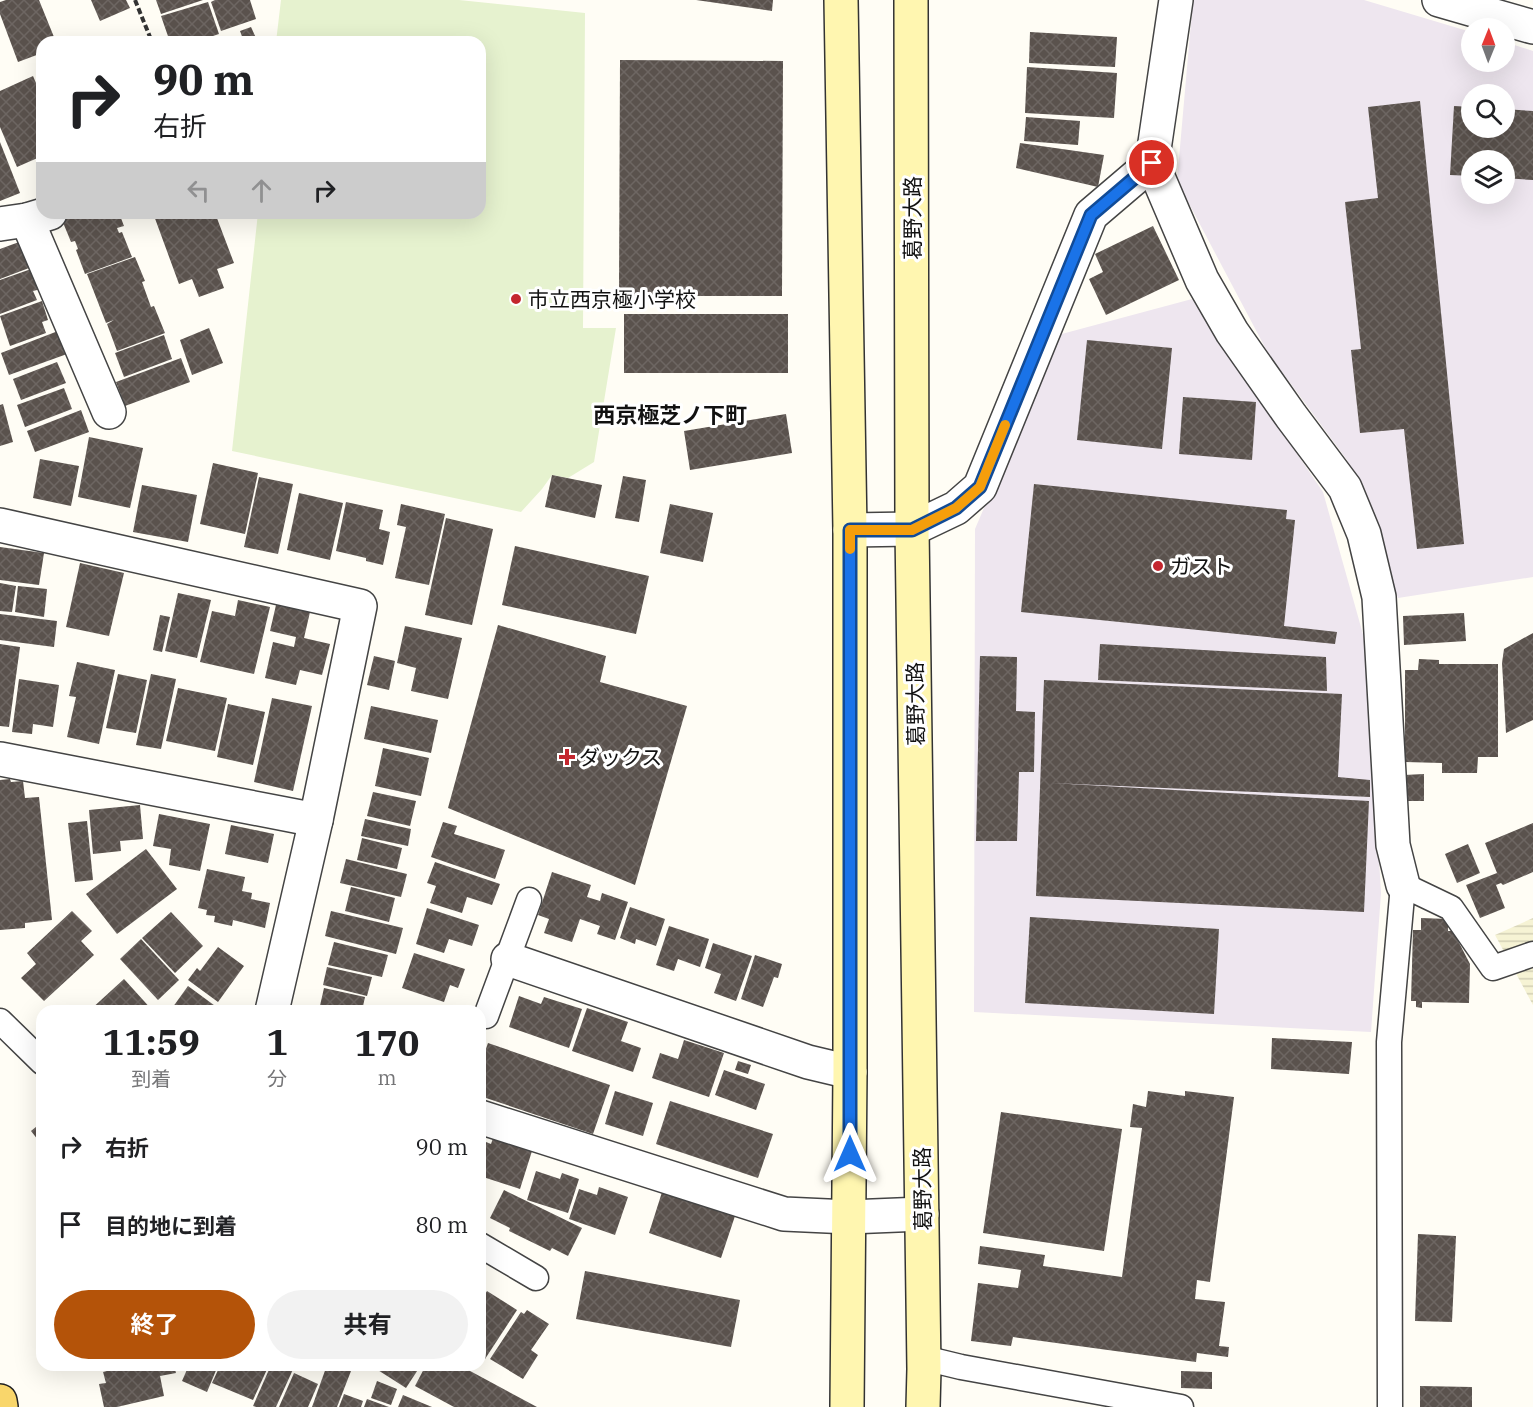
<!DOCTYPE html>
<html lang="ja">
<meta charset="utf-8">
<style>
body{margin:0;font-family:"IBM Plex Serif","Noto Sans JP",serif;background:#f2f2f2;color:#202124;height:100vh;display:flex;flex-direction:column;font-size:22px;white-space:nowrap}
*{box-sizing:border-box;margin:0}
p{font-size:20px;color:#757577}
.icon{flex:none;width:33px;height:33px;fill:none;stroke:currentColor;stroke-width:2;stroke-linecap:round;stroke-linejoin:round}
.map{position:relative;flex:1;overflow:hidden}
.side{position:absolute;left:36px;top:1005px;width:450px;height:366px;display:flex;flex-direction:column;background:#fff;border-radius:18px;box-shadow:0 6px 24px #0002}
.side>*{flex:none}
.top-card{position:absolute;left:36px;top:36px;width:450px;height:183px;border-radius:18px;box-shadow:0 6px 24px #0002;background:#fff;color:#202124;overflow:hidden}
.needle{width:39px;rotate:1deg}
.tools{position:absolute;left:1461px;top:18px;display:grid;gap:12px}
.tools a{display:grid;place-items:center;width:54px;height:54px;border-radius:50%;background:#fff;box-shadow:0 6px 24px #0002;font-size:30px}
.pin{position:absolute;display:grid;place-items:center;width:51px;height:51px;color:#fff;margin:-26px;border:3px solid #fff;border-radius:50%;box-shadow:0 2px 6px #0007}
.me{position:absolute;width:66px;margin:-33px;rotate:0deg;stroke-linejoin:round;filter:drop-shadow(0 0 4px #0008)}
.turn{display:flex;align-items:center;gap:21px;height:126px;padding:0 18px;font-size:27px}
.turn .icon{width:78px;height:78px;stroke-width:2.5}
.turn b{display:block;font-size:42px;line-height:51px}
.lanes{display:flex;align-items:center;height:57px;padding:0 18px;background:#0003;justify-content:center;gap:30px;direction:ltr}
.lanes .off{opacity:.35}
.eta{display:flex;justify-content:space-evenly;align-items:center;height:102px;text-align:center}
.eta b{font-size:36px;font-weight:700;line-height:42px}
.primary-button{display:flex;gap:12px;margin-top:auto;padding:12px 18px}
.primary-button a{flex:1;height:69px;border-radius:36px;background:#b45309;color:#fff;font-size:24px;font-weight:700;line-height:69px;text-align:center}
.primary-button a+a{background:#f2f2f2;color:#202124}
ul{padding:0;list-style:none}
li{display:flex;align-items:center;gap:18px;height:78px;padding:0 18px}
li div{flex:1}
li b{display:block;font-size:22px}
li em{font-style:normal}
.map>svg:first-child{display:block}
</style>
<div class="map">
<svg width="1533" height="1407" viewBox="0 0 1533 1407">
<defs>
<pattern id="farmland-rules" width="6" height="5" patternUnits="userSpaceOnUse" patternTransform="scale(1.5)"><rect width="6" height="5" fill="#f6f3d4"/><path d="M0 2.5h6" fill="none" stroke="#d2cfb5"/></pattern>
<pattern id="building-cross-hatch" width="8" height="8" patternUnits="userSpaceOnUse" patternTransform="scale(1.5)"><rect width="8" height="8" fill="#5a524d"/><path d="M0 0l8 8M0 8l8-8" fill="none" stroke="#6d6662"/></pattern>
</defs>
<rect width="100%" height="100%" fill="#fffdf5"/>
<g fill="#eee6ef" fill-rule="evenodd">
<path d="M1193 0H1364L1471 32 1472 62H1504L1505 42 1533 51V577L1398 598 1347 460 1268 353 1177 181ZM1472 94H1504V128H1472ZM1472 160H1504V194H1472Z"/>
<polygon points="1192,299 1323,492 1366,645 1381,893 1371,1032 974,1012 975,529 1058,335"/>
</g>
<polygon fill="url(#farmland-rules)" points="1533,918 1533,1005 1495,935"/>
<polygon fill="#e6f2cf" points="281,0 459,0 585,13 583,328 616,328 594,462 568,478 552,475 542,489 521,512 232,451 258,213 480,213 480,42 276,42"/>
<g fill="url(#building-cross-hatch)">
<polygon points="6,0 39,0 56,42 42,42 42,53 18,62 0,14 0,2"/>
<polygon points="91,0 126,0 130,8 100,21"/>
<polygon points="156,0 203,0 161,14"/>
<polygon points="215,0 250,0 256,19 221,31 211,2"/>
<polygon points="696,0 773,0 772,11"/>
<polygon points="208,2 219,34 195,42 170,42 161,16"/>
<polygon points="251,27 256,38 244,42 240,31"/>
<polygon points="1030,32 1117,37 1115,67 1029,63"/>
<polygon points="620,60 783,61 782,296 619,296"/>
<polygon points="1027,67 1117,73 1114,118 1025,113"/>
<polygon points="33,76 42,97 42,156 17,167 0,127 0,91"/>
<polygon points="1420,101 1464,544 1417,549 1404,429 1360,433 1351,350 1361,349 1345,202 1378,198 1368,107"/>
<polygon points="1454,106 1472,107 1472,128 1504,128 1504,109 1533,111 1533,180 1504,178 1504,160 1472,160 1472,176 1450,175"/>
<polygon points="1026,117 1080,121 1078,145 1024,141"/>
<polygon points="0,142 20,193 0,201"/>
<polygon points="1020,143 1104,155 1098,187 1016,168"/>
<polygon points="82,213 119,213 124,226 117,228 119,233 122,232 132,257 85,274 76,250 78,249 75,241 71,242 62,220"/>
<polygon points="153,213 215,213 234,263 217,269 224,288 199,297 192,279 179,284"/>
<polygon points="1153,226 1179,280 1106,315 1089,279 1103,272 1095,254"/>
<polygon points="19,242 29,268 0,279 0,249"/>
<polygon points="135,257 145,281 142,282 151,307 154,306 165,333 117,351 107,324 114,320 106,323 87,274"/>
<polygon points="34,268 41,289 33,291 37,300 0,314 0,280"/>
<polygon points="42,301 48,320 42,322 46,333 10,346 0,316"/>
<rect x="624" y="314" width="164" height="59"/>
<polygon points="209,328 223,363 192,375 180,340"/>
<polygon points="58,331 67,354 9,375 1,353"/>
<polygon points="164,335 172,359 124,377 115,353"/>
<polygon points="1087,340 1172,348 1162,449 1077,440"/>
<polygon points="181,358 190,382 125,406 116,382"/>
<polygon points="57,362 66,383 21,400 13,379"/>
<polygon points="64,388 72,409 25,427 17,405"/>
<polygon points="1183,397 1256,402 1252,460 1179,454"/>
<polygon points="3,404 13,442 0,446 0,405"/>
<polygon points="81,410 89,432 35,452 27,431"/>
<polygon points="786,414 792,453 690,470 684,431"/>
<polygon points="89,437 143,448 130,508 78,497"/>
<polygon points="40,459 79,466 71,506 33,498"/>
<polygon points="213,463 258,473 245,534 200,524"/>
<polygon points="552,475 602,485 595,518 545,507"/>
<polygon points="623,476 646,480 639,522 615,518"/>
<polygon points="259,477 293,484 278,554 244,547"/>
<polygon points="1034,484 1287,510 1286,519 1295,520 1284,626 1337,632 1335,644 1021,612"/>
<polygon points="142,485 197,495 188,542 133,532"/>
<polygon points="299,493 343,503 330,560 287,550"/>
<polygon points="346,502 383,510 379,529 390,532 383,565 366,561 366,558 336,551"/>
<polygon points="401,504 445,514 429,585 395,578 406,527 397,525"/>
<polygon points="670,504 713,513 703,562 660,553"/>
<polygon points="446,518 493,529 472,625 425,615"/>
<polygon points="515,546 649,576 636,634 502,605"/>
<polygon points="0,547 44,553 39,585 0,580"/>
<polygon points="80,563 124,573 109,636 66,627"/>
<polygon points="0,583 16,586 12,612 0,611"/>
<polygon points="18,586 47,589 44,617 15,612"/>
<polygon points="178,593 211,600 197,658 165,651"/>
<polygon points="238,600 270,607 254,674 200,662 212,611 235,616"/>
<polygon points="276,605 310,612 304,638 330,644 322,675 300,670 296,685 265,678 273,642 294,647 296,637 270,631"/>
<polygon points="1464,613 1466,641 1404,645 1403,616"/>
<polygon points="0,614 57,621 54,647 0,640"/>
<polygon points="160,615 170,617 162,652 153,650"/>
<polygon points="498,625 606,656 600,682 687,706 635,885 448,808"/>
<polygon points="405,626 462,638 448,699 411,691 416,668 397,663"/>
<polygon points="1533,633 1533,720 1506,733 1502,663 1504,649"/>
<polygon points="0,644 20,647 9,727 0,726"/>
<polygon points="1100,644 1326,657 1327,691 1098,680"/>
<polygon points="374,656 395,661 389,690 367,685"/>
<polygon points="980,656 1017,657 1016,711 1035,712 1034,772 1019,772 1017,841 976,841"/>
<polygon points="1419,659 1439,660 1439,664 1498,664 1498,757 1478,757 1477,773 1442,773 1442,763 1405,762 1405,670 1418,670"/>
<polygon points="77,662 115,670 99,744 67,737 76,697 69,696"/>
<polygon points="118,674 147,680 136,733 106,728"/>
<polygon points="151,674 176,679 161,749 136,745"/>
<polygon points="19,679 59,685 53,727 33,724 32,734 12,732"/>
<polygon points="1044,680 1342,694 1338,777 1370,780 1370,797 1051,783 1369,801 1364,912 1036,896"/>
<polygon points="178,688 227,698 215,751 166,741"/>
<polygon points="272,698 312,706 293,791 254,782"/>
<polygon points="228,704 265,712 253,765 217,757"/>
<polygon points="371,706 438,720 431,753 364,739"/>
<polygon points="383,748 429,758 421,796 375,786"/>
<polygon points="1424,774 1424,801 1404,801 1404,775"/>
<polygon points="10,779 11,782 23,781 25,798 39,797 52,920 25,923 25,928 0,930 0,780"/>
<polygon points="373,792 416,801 410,826 367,816"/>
<polygon points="140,805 143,839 120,841 121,851 93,854 89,810"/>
<polygon points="159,814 210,824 200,871 169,865 171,849 153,846"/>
<polygon points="365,819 411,829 408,846 361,836"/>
<polygon points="87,821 93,880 75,882 68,823"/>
<polygon points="443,822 457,826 454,834 505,850 495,879 431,857"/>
<polygon points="1533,823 1533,872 1503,885 1501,883 1496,885 1505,908 1480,918 1466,885 1497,873 1485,843"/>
<polygon points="231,825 274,834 268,863 225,854"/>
<polygon points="362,838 402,848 397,869 357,860"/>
<polygon points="1468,844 1480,873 1457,883 1445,854"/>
<polygon points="146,849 177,889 117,934 86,894"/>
<polygon points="346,859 407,874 401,897 340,883"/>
<polygon points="435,862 500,884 492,905 467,897 462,913 430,903 436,886 427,883"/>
<polygon points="207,869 245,877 242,891 252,893 251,899 270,903 265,928 233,920 232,926 214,922 215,916 206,915 207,910 198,908"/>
<polygon points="552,872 591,885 587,897 600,901 602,893 628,902 615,940 597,934 600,926 580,919 572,942 544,933 549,919 538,915"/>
<polygon points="351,887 395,898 389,922 345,911"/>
<polygon points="630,907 665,919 656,946 636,939 635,944 620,938"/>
<polygon points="427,908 479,925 472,946 449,939 444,953 416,944"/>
<polygon points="72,911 92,931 81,941 94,955 44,1001 21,978 36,964 27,953"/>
<polygon points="331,911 403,928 396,954 325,936"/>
<polygon points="171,912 203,946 175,973 142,938"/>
<polygon points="1030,917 1219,929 1214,1014 1025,1003"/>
<polygon points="1421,918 1448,919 1448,931 1453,931 1470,964 1469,1003 1422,1002 1422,1008 1416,1007 1416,1001 1411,1001 1413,930 1421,930"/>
<polygon points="669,926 709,939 700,967 678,959 674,971 656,965"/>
<polygon points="141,939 179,980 158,1000 120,959"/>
<polygon points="334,942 388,955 382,977 328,965"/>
<polygon points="713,943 752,956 736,1001 714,993 721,974 705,968"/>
<polygon points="218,947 244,966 218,1002 188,980 197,968 200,971"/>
<polygon points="414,953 465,969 458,988 450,985 444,1002 402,988"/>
<polygon points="755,955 782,964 778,978 774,977 763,1007 741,999"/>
<polygon points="327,967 372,977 367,996 323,985"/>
<polygon points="124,979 153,1011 89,1011"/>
<polygon points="188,986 222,1011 170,1011"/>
<polygon points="324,988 365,997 362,1011 319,1010"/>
<polygon points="519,996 541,1004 544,997 582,1009 569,1048 509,1027"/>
<polygon points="587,1008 628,1022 621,1041 641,1048 633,1072 572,1051"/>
<polygon points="1272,1038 1352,1042 1349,1074 1271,1069"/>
<polygon points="684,1040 724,1053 709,1097 652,1078 660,1053 678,1059"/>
<polygon points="488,1043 610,1085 593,1134 480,1096 480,1066"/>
<polygon points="738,1061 751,1065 748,1074 735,1070"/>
<polygon points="724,1070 765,1084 756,1110 715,1095"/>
<polygon points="615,1091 653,1103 643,1136 605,1124"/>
<polygon points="1148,1091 1185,1096 1185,1091 1234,1097 1210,1282 1197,1280 1195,1299 1225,1302 1219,1346 1229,1347 1228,1357 1197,1353 1196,1362 1013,1337 1011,1346 971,1341 978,1283 1018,1288 1021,1270 978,1264 980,1246 1045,1255 1043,1266 1122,1277 1142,1128 1130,1127 1133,1104 1146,1107"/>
<polygon points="670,1101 773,1134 758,1178 656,1144"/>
<polygon points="1001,1112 1122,1129 1104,1251 983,1233"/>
<polygon points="42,1122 42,1145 31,1131"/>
<polygon points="493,1138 532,1151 520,1189 480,1176 482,1168 480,1167 480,1159 486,1142 491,1144"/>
<polygon points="536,1171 560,1179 562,1173 579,1179 568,1213 527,1200"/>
<polygon points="599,1187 628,1197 615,1235 569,1219 579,1189 597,1195"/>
<polygon points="663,1189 736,1213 721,1258 649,1233"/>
<polygon points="504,1190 582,1228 568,1256 552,1248 550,1251 509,1231 510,1228 490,1218"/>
<polygon points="1418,1234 1456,1236 1452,1322 1415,1321"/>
<polygon points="585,1271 740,1300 731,1347 576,1319"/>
<polygon points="487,1291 517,1310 485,1359 480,1356 480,1302"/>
<polygon points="527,1310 549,1324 531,1350 538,1355 523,1379 490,1359 521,1312 524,1314"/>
<polygon points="130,1365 174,1365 176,1373 160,1376 164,1396 117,1407 104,1407 99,1384 106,1383 103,1372"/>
<polygon points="189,1365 211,1365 217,1368 207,1392 182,1381"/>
<polygon points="215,1365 269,1365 253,1400 212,1383 219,1368"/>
<polygon points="271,1365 295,1365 276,1407 256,1407 253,1406"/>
<polygon points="327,1365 336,1365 351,1371 337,1407 312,1407"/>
<polygon points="370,1365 421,1365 406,1388"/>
<polygon points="426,1365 459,1365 537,1407 454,1407 415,1386"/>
<polygon points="1181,1371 1212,1372 1212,1389 1181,1388"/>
<polygon points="294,1373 318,1384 308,1407 279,1407"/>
<polygon points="377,1381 397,1389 391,1405 371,1398"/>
<polygon points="1420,1386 1472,1387 1472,1407 1420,1407"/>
<polygon points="344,1394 363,1401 361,1407 339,1407"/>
<polygon points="403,1395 432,1407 398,1407"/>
<polygon points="367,1399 389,1407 364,1407"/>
</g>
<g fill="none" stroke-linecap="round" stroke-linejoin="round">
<defs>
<g id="lane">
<polyline points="486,1016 529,900"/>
<polyline points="0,1021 42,1062"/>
<polyline points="480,1245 536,1278"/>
<polyline points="924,1358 961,1367 1181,1407"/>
<polyline points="1390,1407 1389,1042 1403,885 1451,908 1493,968 1533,954"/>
</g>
<g id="street">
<polyline points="1439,0 1533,27"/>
<polyline points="1152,163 1202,280 1232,332 1291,416 1345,488 1364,534 1379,597 1393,845 1403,885"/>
<polyline points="27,220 109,412"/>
<polyline points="0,224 27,220 50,213"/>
<polyline points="0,525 360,606 316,820 272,1011"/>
<polyline points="850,530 912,529 956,508 980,487 1091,215 1152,163 1176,0"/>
<polyline points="0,759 316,820"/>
<polyline points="508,959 808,1062 850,1072"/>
<polyline points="480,1117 784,1214 849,1217 922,1214"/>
</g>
<g id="secondary">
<polyline points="841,0 850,530 850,1072 847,1407"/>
<polyline points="911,0 912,529 924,1369 923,1407"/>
</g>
<polyline id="primary" points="0,1401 1,1407"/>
</defs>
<use href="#lane" stroke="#444" stroke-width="27"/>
<use href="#street" stroke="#444" stroke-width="36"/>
<use href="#secondary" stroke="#333" stroke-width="36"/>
<use href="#primary" stroke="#222" stroke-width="36"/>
<polyline stroke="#333" stroke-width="4" stroke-dasharray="6 3" stroke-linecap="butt" points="135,0 152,42"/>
<use href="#lane" stroke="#fff" stroke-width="24"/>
<use href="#street" stroke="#fff" stroke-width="33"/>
<use href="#secondary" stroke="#fff6b0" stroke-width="33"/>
<use href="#primary" stroke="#f9d66b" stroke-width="33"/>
</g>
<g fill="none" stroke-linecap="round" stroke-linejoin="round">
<defs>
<polyline id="route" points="850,1154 850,530 912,530 956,508 980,487 1091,215 1152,163"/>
</defs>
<use href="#route" stroke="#114b97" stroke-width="15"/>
<use href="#route" stroke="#1a73e8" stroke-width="10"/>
<polyline stroke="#f59e0b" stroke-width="10" points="850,549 850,530 912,530 956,508 980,487 1005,425"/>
</g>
<g fill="#c4262e" stroke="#fff" stroke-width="2">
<circle cx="516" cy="299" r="6"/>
<circle cx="1158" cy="566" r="6"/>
<path d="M564 748h6v6h6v6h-6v6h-6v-6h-6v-6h6z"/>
</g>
<g text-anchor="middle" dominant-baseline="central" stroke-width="6" stroke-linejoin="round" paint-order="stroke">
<g font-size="21" fill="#111" stroke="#fff">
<text transform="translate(912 218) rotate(-90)">葛野大路</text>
<text transform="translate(915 704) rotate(-91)">葛野大路</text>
<text transform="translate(922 1189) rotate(-91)">葛野大路</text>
</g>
<g font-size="21" fill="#111" stroke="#fff" text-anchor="start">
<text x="528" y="299">市立西京極小学校</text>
<text x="1170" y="566">ガスト</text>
<text x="579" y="757">ダックス</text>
</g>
<g font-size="22" font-weight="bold" fill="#111" stroke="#fff">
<text x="670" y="414">西京極芝ノ下町</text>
</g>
</g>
</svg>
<div class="tools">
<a><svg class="needle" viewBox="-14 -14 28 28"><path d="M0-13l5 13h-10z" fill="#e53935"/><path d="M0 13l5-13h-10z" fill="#757577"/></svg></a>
<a><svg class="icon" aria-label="search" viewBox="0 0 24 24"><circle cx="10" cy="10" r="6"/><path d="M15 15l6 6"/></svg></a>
<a><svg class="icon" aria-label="layers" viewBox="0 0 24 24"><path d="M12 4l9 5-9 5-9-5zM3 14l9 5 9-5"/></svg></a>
</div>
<div class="pin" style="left:1152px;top:163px;background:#d93025"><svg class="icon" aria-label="arrive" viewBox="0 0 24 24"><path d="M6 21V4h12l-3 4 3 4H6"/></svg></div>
<svg class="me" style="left:850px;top:1154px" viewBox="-20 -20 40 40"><path d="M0-17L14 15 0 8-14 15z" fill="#1a73e8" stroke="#fff" stroke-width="4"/></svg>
<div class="top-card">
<div class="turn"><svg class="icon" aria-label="right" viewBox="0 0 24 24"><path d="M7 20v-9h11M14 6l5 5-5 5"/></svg><div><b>90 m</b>右折</div></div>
<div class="lanes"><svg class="icon off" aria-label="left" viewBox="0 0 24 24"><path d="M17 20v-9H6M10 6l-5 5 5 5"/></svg><svg class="icon off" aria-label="ahead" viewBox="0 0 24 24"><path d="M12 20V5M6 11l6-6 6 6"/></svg><svg class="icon" aria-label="right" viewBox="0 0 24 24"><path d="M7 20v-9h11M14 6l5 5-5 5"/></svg></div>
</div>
<section class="side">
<div class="eta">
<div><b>11:59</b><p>到着</p></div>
<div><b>1</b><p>分</p></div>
<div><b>170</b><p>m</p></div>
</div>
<ul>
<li><svg class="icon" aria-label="right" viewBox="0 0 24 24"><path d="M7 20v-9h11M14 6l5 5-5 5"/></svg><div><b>右折</b></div><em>90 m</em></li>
<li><svg class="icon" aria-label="arrive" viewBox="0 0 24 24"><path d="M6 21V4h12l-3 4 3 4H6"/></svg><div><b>目的地に到着</b></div><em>80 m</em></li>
</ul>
<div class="primary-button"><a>終了</a><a>共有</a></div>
</section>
</div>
